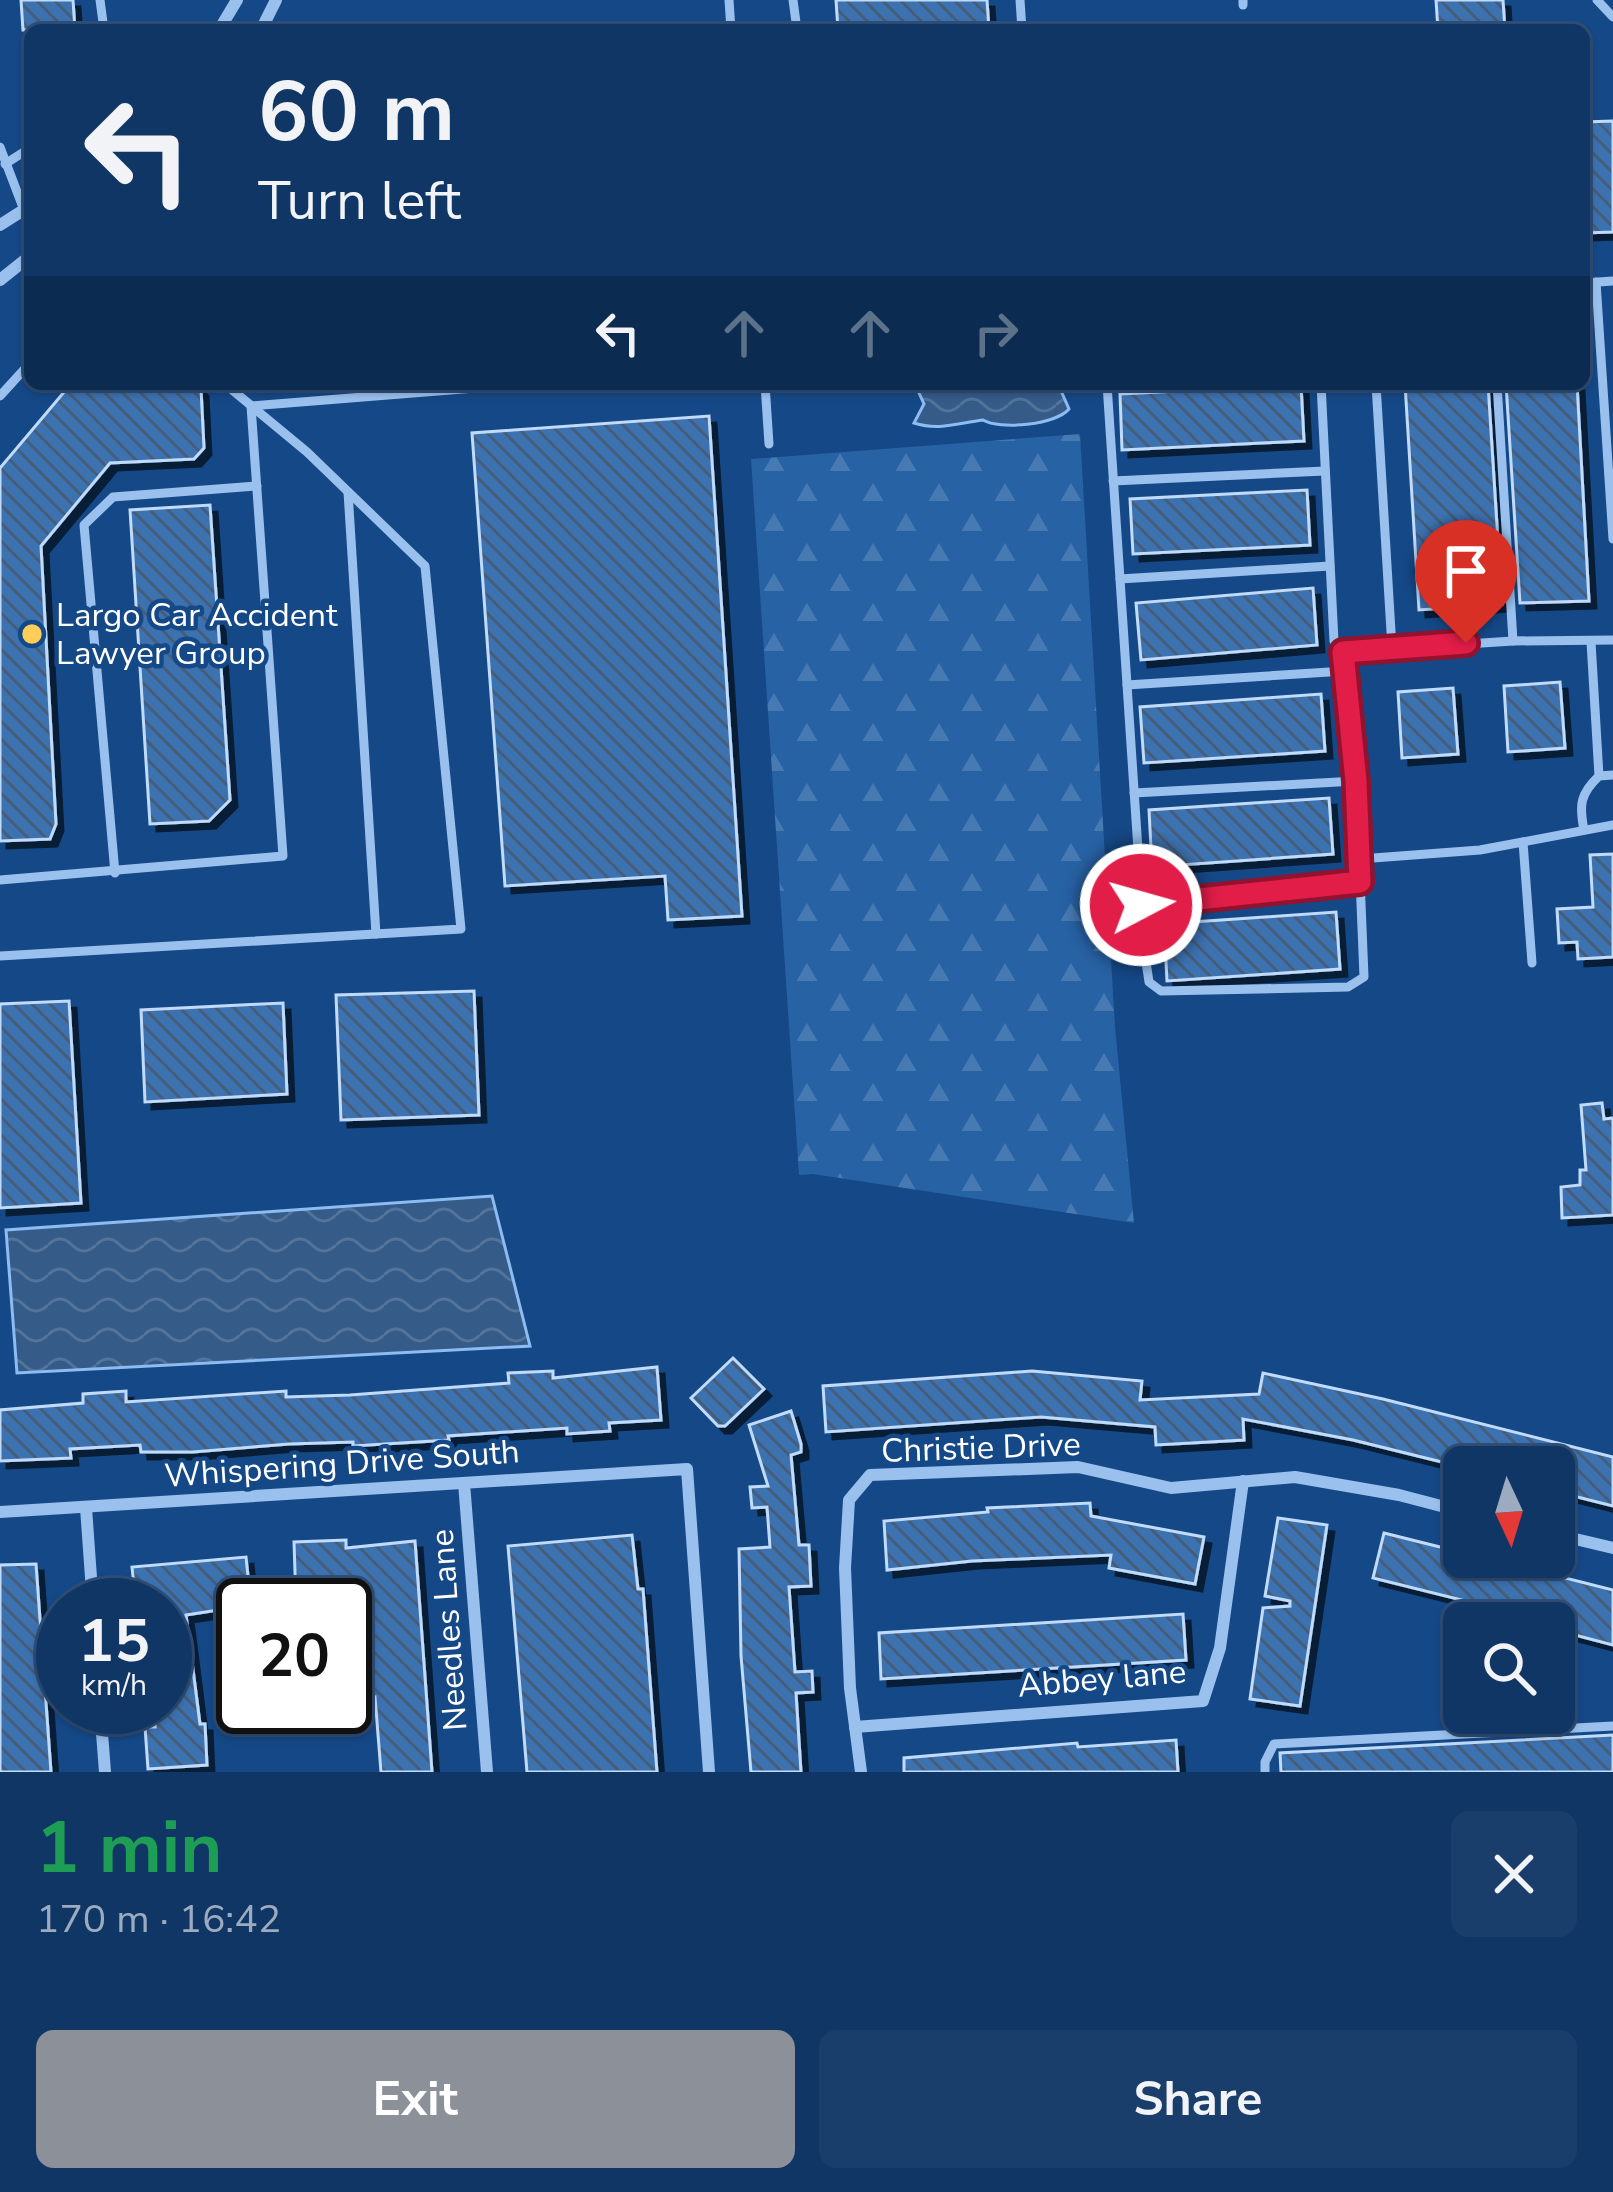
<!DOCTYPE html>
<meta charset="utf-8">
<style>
body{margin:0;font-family:"Nunito Sans",sans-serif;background:#193e6b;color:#f1f3f6;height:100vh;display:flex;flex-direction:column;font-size:45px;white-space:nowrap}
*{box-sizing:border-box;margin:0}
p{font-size:39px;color:#9cabbf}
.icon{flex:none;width:66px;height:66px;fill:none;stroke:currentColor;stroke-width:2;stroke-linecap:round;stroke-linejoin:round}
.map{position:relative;height:1772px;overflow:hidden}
.side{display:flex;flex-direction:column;background:#103665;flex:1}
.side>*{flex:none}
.top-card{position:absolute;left:24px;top:24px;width:1566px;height:366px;border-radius:18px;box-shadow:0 3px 9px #0004,0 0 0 3px #305079;background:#103665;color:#f1f3f6;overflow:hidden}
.needle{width:78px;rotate:176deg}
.buttons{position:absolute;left:1443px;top:1446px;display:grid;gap:24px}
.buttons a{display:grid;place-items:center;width:132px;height:132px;border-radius:18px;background:#103665;box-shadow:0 3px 9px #0004,0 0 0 3px #305079;font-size:60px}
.speed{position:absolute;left:36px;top:1578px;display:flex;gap:24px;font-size:60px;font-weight:700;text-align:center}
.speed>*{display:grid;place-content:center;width:156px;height:156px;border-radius:50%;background:#103665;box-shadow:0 3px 9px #0004,0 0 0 3px #305079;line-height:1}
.speed small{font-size:30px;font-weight:400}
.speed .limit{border:6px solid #111;border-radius:18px;background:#fff;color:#111}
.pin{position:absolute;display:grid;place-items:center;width:102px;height:102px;color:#fff;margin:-123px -51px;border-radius:50% 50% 50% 0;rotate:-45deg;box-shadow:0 0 12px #0007}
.pin .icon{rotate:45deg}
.me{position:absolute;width:132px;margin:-66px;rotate:84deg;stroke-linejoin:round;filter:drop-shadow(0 0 9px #0008)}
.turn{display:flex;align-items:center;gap:42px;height:252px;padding:0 36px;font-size:54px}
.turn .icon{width:156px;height:156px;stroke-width:2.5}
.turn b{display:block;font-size:84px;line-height:102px}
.lanes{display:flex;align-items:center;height:114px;padding:0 36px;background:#0003;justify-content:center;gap:60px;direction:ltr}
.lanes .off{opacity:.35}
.round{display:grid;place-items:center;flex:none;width:126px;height:126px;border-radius:18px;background:#193e6b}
.head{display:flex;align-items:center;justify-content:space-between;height:204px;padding:0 36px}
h1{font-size:72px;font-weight:700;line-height:90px;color:#1e9e55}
.action{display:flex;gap:24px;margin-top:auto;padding:24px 36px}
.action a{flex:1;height:138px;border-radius:18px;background:#8c9099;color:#fff;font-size:48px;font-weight:700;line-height:138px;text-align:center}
.action a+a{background:#193e6b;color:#f1f3f6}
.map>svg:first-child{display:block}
</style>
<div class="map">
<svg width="1613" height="1772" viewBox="0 0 1613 1772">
<defs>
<pattern id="forest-firs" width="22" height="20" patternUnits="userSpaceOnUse" patternTransform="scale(3)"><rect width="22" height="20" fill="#2762a5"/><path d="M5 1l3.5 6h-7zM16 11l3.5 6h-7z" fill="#477ab2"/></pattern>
<pattern id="water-waves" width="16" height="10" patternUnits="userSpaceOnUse" patternTransform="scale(3)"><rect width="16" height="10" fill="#355b89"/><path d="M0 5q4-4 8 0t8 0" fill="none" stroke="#53749b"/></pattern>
<pattern id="building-back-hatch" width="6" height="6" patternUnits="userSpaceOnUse" patternTransform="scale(3)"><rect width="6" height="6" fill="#3d72b1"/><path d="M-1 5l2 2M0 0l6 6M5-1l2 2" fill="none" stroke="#455d79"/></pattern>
<filter id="shadow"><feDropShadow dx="7" dy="7" stdDeviation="0" flood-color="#0009"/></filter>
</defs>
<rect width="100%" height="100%" fill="#154887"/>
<polygon fill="url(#forest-firs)" points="1080,434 1115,1027 1134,1223 813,1174 799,1175 751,459"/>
<g fill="url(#water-waves)" stroke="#8cbcf1" stroke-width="3">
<path d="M915 384H1064L1062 393 1069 409C1055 425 1000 430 983 420 958 423 939 431 914 423L924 404Z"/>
<polygon points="492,1196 530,1346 17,1373 6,1230"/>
</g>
<g fill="url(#building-back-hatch)" stroke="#c0dbfb" stroke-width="3" filter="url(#shadow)">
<polygon points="21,0 73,0 75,30 23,30"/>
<polygon points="836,0 987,0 989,30 838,30"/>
<polygon points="1436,0 1503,0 1505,30 1438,30"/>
<polygon points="1613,121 1613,232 1584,233 1584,122"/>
<polygon points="195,384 201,389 204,448 194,459 110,463 41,546 56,824 50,839 0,841 0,468 70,385"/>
<polygon points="1405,384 1488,384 1502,604 1419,610"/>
<polygon points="1506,384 1577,384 1589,601 1520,603"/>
<polygon points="1301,385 1304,441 1122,450 1120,394"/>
<polygon points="709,416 742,916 668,920 665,876 505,886 472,433"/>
<polygon points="1307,490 1310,545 1133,554 1130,499"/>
<polygon points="210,505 230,800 209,821 150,824 130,510"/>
<polygon points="1313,588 1317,645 1141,660 1136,603"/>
<polygon points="1560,682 1565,748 1508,752 1504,686"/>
<polygon points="1453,688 1458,754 1402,758 1398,692"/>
<polygon points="1321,694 1325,751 1144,763 1140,707"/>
<polygon points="1329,798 1333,854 1152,867 1149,810"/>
<polygon points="1613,854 1613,957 1578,959 1577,942 1559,943 1557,909 1593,907 1590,855"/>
<polygon points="1336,912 1340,969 1167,981 1164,924"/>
<polygon points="474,991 479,1115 341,1120 336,995"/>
<polygon points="69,1001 81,1203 0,1208 0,1004"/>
<polygon points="283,1003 287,1094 145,1102 141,1010"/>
<polygon points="1602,1103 1604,1119 1613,1118 1613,1215 1562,1218 1561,1187 1580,1185 1580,1170 1586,1170 1581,1105"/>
<polygon points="733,1358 764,1389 725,1426 718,1426 691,1398"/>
<polygon points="657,1367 661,1420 609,1423 610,1431 567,1434 567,1428 448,1436 449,1440 353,1446 353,1442 289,1444 193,1452 141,1452 140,1445 70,1449 71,1458 0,1461 0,1410 83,1403 83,1394 126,1391 126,1402 286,1391 286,1397 350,1395 509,1383 508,1373 553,1371 553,1378"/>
<polygon points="1032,1371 1142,1381 1140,1400 1259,1394 1263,1373 1383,1399 1613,1457 1613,1506 1554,1491 1554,1467 1462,1467 1353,1440 1243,1419 1244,1440 1156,1445 1155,1427 1041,1417 826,1432 823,1386"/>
<polygon points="791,1411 801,1444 801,1452 791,1455 799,1545 809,1545 811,1586 789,1587 795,1672 812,1671 813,1692 796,1693 801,1772 751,1772 741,1656 739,1549 770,1547 767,1507 752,1508 750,1487 768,1486 749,1425"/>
<polygon points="1090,1503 1091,1516 1204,1537 1195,1584 1109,1568 1111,1555 972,1561 887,1570 884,1521 988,1512 987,1508"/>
<polygon points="1278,1518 1327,1525 1300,1706 1250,1699 1263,1608 1290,1606 1290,1601 1265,1596"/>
<polygon points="1384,1533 1464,1553 1464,1557 1482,1557 1613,1590 1613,1645 1556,1630 1554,1623 1373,1578"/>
<polygon points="632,1535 638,1589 643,1589 657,1772 527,1772 508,1546"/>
<polygon points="346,1540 346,1548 415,1541 432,1772 381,1772 375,1697 364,1698 361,1659 371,1658 367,1599 296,1602 294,1542"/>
<polygon points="246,1557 251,1605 186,1615 200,1724 205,1724 207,1765 148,1769 145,1727 155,1727 153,1707 165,1707 165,1605 136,1605 132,1567"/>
<polygon points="36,1564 51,1772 0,1772 0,1565"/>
<polygon points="1183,1614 1186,1660 881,1679 879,1633"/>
<polygon points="1613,1735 1613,1772 1281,1772 1280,1753"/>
<polygon points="1176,1740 1178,1772 904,1772 904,1758 1077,1743 1078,1747"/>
</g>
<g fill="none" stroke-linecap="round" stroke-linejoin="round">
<g stroke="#9ac1ee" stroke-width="9">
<polyline points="100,0 104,30"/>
<polyline points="729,0 731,30"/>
<polyline points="793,0 797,30"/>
<polyline points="1020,0 1022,30"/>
<polyline points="1243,0 1243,5"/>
<polyline points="1597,0 1613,17"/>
<polyline points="0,147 24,210 30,216"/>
<polyline points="5,164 30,148"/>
<polyline points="1596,282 1613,539"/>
<polyline points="1584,283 1613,281"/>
<polyline points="765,384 769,444"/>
<polyline points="1107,384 1145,955 1149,982 1161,991 1348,987 1364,977 1356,781 1343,652"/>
<polyline points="1321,384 1334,641 1343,652 1513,641 1613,640"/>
<polyline points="1376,384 1392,648"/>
<polyline points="1497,384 1513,641"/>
<polyline points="0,396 30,363"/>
<polyline points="1113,481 1325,471"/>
<polyline points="348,492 376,934"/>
<polyline points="1120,579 1330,566"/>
<polyline points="1591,642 1599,776"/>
<polyline points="1127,685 1345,671"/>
<polyline points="1134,793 1356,781"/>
<path d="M1584 830C1579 805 1580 794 1599 776L1613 775"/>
<polyline points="1523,842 1532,963"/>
<polyline points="1360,859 1480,850 1613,825"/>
<polyline points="115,873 84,525 113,497 257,486"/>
<polyline points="0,880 283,856 251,406 526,384"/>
<polyline points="1141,905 1360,882"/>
<polyline points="0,956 461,929 425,566 307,452 225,384"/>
<polyline points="1265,1772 1265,1762 1274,1744 1613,1726"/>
</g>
<g stroke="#9ac1ee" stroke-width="12">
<polyline points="219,30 237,0"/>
<polyline points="261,30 276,0"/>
<polyline points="0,225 30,206"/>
<polyline points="0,280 30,256"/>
<polyline points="464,1483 487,1772"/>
<polyline points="86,1508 93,1605"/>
<polyline points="0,1512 687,1469 709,1772"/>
<polyline points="1554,1534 1613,1548"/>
<polyline points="100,1707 105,1772"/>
<polyline points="855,1727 1203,1701 1220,1648 1243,1481"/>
<polyline points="861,1772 850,1688 845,1568 849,1500 870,1475 1078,1467 1171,1488 1295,1477 1399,1495 1464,1512"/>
</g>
</g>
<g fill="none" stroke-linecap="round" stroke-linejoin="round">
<defs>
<polyline id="route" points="1141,905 1360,882 1356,781 1343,652 1466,643"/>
</defs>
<use href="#route" stroke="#92132f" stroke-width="30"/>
<use href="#route" stroke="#e11d48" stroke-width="21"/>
</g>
<circle fill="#ffcd58" stroke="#154887" stroke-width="4.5" cx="32" cy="634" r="12"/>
<g text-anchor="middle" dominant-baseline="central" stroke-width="9" stroke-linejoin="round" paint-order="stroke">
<g font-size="33" fill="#fff" stroke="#154887" text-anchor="start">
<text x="56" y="615">Largo Car Accident<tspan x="56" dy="38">Lawyer Group</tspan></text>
</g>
<g font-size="33" fill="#fff" stroke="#154887">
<text transform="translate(981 1448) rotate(-2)">Christie Drive</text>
<text transform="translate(342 1464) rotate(-4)">Whispering Drive South</text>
<text transform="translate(449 1630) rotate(-94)">Needles Lane</text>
<text transform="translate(1102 1679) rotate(-5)">Abbey lane</text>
</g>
</g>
</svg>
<div class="buttons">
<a><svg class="needle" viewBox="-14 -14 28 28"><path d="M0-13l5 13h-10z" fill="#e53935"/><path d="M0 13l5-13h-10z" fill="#9cabbf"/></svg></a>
<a><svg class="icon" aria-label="search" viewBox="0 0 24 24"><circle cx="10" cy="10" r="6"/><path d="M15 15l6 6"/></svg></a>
</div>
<div class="speed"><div>15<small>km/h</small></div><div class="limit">20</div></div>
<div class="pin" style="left:1466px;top:643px;background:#d93025"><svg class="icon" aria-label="arrive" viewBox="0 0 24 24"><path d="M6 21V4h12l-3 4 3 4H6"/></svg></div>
<svg class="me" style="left:1141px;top:905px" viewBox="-20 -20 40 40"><circle r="17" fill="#e11d48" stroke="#fff" stroke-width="3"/><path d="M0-11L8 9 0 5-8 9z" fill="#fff"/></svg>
<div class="top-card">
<div class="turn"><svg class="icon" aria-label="left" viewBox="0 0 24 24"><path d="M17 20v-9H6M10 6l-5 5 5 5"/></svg><div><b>60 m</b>Turn left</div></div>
<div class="lanes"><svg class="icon" aria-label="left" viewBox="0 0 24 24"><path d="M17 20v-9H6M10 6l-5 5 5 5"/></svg><svg class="icon off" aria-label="ahead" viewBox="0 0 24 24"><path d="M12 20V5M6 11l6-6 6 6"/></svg><svg class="icon off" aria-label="ahead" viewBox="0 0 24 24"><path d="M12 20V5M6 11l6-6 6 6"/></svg><svg class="icon off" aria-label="right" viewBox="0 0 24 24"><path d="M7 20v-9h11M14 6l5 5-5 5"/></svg></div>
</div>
</div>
<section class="side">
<div class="head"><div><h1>1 min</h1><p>170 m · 16:42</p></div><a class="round"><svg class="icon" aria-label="close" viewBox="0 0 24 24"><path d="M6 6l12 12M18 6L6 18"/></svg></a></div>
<div class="action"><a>Exit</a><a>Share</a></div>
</section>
